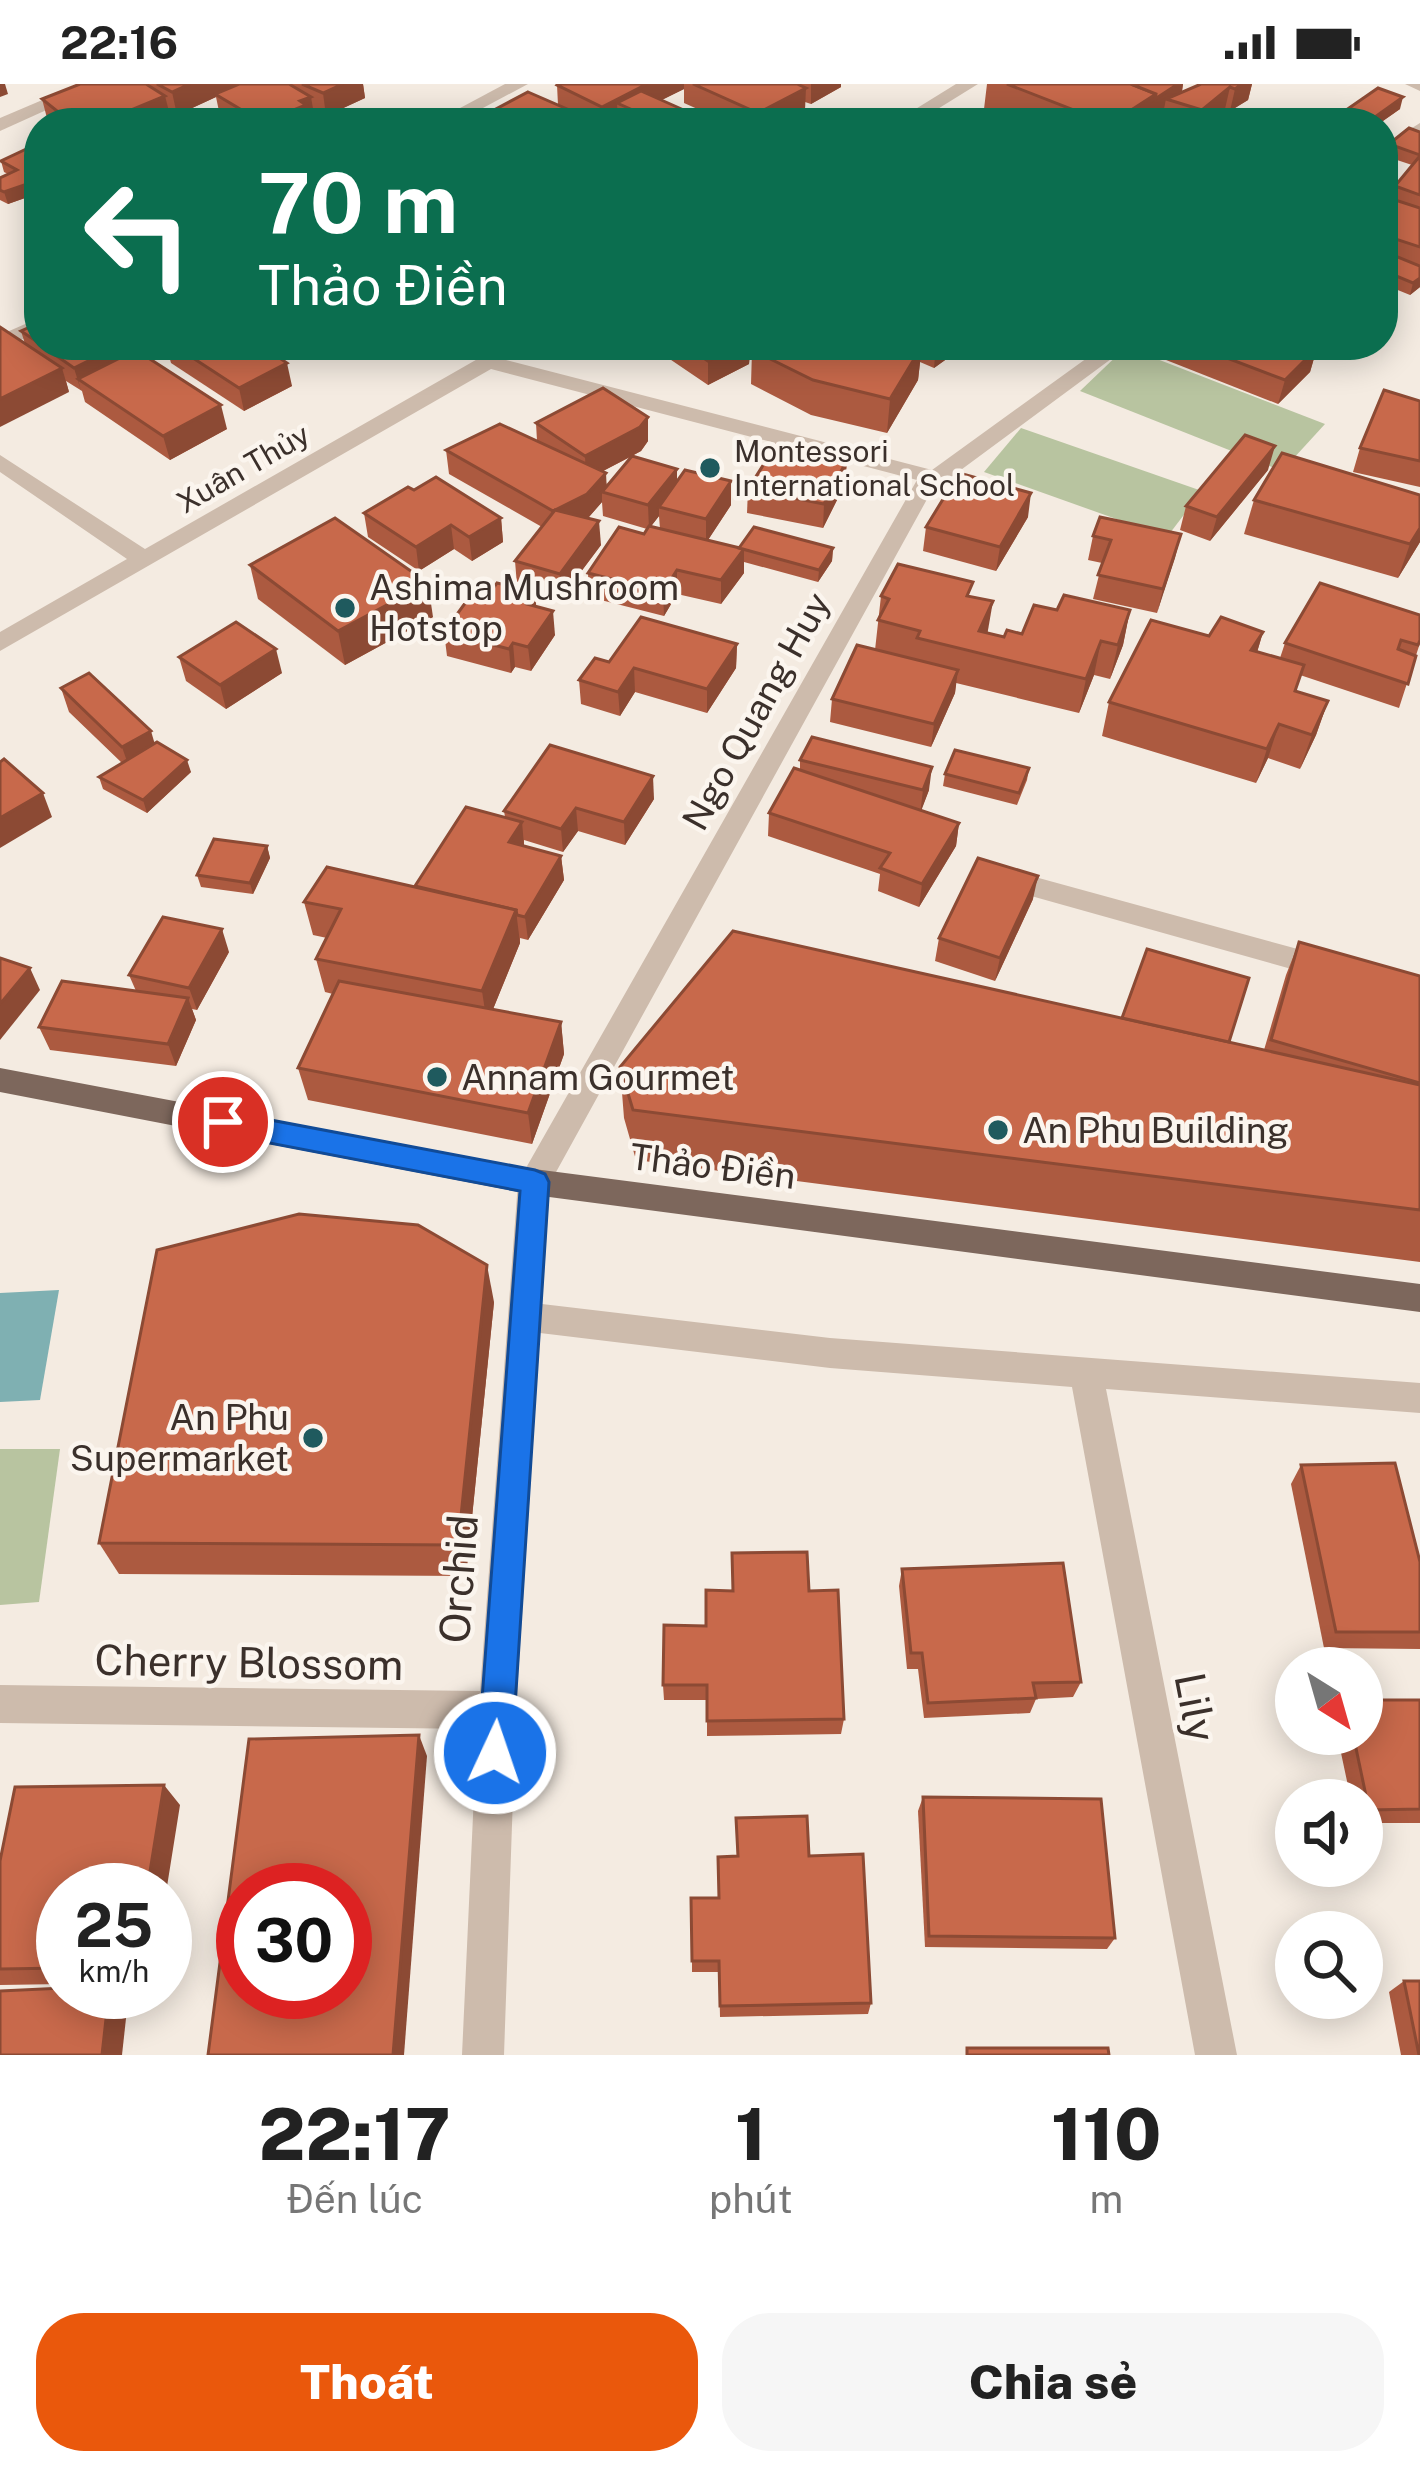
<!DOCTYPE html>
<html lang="vi">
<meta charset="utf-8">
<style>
body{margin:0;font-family:"Public Sans",sans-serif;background:#f6f6f6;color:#222;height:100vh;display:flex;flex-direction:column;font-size:45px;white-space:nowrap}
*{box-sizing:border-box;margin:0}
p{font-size:39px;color:#767676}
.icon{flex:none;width:66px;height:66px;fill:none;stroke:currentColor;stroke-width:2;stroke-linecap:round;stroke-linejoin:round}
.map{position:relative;height:1971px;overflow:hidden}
.side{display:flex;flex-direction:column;background:#fff;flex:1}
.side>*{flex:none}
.top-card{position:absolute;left:24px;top:24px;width:1374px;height:252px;border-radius:48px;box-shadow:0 6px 30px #0003;background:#0b6e4f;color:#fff;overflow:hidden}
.needle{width:78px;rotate:143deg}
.tools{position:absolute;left:1275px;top:1563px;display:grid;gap:24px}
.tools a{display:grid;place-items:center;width:108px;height:108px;border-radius:50%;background:#fff;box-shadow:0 6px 30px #0003;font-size:60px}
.speed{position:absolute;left:36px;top:1779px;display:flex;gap:24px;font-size:60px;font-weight:700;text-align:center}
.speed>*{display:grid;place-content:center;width:156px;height:156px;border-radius:50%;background:#fff;box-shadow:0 6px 30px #0003;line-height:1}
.speed small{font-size:30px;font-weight:400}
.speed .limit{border:18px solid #d22;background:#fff;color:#111}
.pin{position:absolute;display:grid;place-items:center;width:102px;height:102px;color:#fff;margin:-51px;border:6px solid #fff;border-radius:50%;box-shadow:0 3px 12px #0007}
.me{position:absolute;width:132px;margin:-66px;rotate:3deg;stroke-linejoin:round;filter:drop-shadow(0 0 9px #0008)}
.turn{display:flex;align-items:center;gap:42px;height:252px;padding:0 36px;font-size:54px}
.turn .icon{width:156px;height:156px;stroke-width:2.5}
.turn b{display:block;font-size:84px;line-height:102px}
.eta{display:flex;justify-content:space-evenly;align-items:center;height:204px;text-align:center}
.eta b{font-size:72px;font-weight:800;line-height:84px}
.action{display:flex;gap:24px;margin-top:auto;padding:24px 36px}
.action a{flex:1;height:138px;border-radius:48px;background:#ea580c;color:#fff;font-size:48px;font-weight:800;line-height:138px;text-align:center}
.action a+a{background:#f6f6f6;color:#222}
.status{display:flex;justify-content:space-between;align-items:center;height:84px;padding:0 60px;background:#fff;direction:ltr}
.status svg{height:33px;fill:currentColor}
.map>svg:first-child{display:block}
</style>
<div class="status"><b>22:16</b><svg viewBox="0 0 49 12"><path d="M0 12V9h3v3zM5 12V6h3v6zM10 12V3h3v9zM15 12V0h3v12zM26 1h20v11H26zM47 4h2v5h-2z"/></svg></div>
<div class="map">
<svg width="1420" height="1971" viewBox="0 0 1420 1971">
<rect width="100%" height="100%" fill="#f4ebe1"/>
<g fill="#b8c4a0">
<polygon points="1126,263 1325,340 1282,387 1080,307"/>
<polygon points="1021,344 1202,407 1167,453 984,388"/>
<polygon points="0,1365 60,1365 39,1518 0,1521"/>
</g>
<polygon fill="#7fb0b2" points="59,1206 40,1316 0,1318 0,1209"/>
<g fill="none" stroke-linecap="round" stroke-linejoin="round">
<g fill="#cdbbac" fill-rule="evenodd">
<polygon points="80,0 104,0 0,47 0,34"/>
<polygon points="505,0 528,0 455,39 432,39"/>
<polygon points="956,0 978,0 915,39 893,39"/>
<polygon points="1405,0 1420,0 1420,7"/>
<polygon points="1420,39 1420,54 1383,77 1383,62"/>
<polygon points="39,234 39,248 0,265 0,251"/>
<polygon points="502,261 528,261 506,276 932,386 1105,261 1130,261 931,408 550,1099 542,1220 830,1254 1420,1299 1420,1329 1106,1305 1237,1971 1195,1971 1072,1303 830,1284 540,1249 516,1626 504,1971 462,1971 477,1645 0,1639 0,1601 480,1607 518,1098 917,396 491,285 0,567 0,548 127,475 0,388 0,371 145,465"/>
<polygon points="1002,784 1327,873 1337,876 1341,884 1337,892 1327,895 992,801 988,794 992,787"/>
</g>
<polygon fill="#7d675c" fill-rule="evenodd" points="0,984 534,1085 1420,1200 1420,1228 534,1111 0,1008"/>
</g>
<g fill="#ac5a40" fill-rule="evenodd">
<polygon points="80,0 363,0 365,14 326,32 313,26 315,36 309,39 231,39 220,32 216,13 177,31 169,26 171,35 161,39 48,38 42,15"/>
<polygon points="558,0 841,0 841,3 811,20 805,18 805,26 781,39 729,39 684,19 684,5 661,16 713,39 590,39 583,36 583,39 476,39 475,36 558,21 557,1"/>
<polygon points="987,0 1183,0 1182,8 1201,0 1252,0 1248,16 1230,27 1225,25 1209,39 1019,39 984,25"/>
<polygon points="1349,24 1400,25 1380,39 1355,39 1346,36"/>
<polygon points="1420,48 1420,203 1410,211 1383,200 1383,112 1391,114 1395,102 1412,81 1385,72 1389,60"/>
<polygon points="39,59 39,109 8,120 0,116 0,94 8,90 4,88 1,77"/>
<polygon points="39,239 39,261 147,261 150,273 148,274 227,345 170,376 85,318 82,307 66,297 69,308 25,260 21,247"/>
<polygon points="166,261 260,261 292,302 244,327 171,279"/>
<polygon points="649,261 966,261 934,284 920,278 918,296 887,349 811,331 751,300 752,267 750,268 749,280 708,301"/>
<polygon points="1164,261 1308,261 1317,264 1310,288 1278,320 1161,274"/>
<polygon points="1311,261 1354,261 1341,273"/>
<polygon points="1420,317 1420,403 1353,388 1360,364"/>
<path d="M536 339 648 357 641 367 632 372 677 385V397H731V421L708 456 739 464H833L832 477 818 498 744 478V489L721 520 677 510 664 532 589 513 588 489 644 450 647 445 603 432 602 418 588 434 601 461 562 513 517 501 515 477 542 443 449 390 446 366 537 357ZM632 372 607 402 603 387ZM659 432 660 445 651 442Z"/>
<polygon points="847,376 845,400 823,444 747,429 748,405"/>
<polygon points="1268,386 1210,457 1180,446 1186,422"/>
<polygon points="414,406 501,434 503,458 472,477 454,465 419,487 368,453 364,429"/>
<polygon points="1254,416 1420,458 1398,494 1244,450"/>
<polygon points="1028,433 996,487 923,467 926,443"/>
<polygon points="1181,450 1157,529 1093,515 1102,479 1088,476 1093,452"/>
<polygon points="250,481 433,533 345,581 258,515"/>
<polygon points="1320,499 1420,559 1399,624 1300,591 1295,607 1328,617 1316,651 1300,685 1268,674 1256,699 1102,652 1109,618 1209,552 1263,548 1257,568 1280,574 1285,559"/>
<polygon points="535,508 536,523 555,551 531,587 515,583 511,589 447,572 444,548 486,515"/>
<polygon points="881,512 971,513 988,549 1004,553 1022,550 1057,526 1130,526 1123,561 1110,595 1094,591 1079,629 956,599 955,609 931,663 830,638 832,615 875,566"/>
<polygon points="737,560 736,584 707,629 635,608 620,632 581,620 579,596 609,578"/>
<polygon points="179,573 282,589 226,625 186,597"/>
<polygon points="61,604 155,659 191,688 147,729 103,705 99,693 122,679 69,628"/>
<polygon points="800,676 929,706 921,726 959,739 956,762 919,823 878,807 880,790 768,752 769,729 800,686"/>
<polygon points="1029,684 1027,696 1017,721 943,702 945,690"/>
<polygon points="654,715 625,761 578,747 563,768 524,756 524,762 561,772 564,796 528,856 520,854 520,859 493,925 561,938 564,970 532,1060 308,1016 298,984 333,910 325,908 316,875 327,854 313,851 304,818 415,803 505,733 504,727"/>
<polygon points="267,762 270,774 253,810 201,803 197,791"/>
<polygon points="1033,815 995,897 935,877 939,854"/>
<polygon points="1299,858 1420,892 1420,1178 636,1076 624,1034 620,983 1229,958 1264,966 1286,891"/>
<polygon points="229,868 197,926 192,925 196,936 176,982 50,966 39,943 136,907 129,891"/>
<polygon points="494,1218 466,1492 119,1490 99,1459"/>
<polygon points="1301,1381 1420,1478 1420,1565 1324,1564 1291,1400"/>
<polygon points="902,1485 1081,1598 1073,1613 1036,1615 1030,1629 924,1634 918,1585 907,1585 899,1502"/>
<polygon points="809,1507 844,1635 841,1650 707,1652 707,1616 664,1616 663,1601 706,1542"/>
<polygon points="1420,1616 1420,1739 1362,1739 1362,1716 1351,1716 1337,1650 1362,1650"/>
<polygon points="923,1713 1115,1854 1107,1865 925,1863 918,1727"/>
<polygon points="180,1721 63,1806 63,1900 0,1901 0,1777"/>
<polygon points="736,1734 809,1772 871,1919 868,1930 720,1933 719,1888 692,1888 692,1877 737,1772"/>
<polygon points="1404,1897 1420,1971 1401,1971 1389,1908"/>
</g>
<g fill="#8c4a34">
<polygon points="0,0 5,0 8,10 0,13"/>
<polygon points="190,0 244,0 215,10 216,13 177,31 172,8"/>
<polygon points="343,0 363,0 365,14 326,32 323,9"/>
<polygon points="647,0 684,0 684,5 638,28 617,19 618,38 603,39 602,23"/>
<polygon points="811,0 841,0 841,3 811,20"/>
<polygon points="1178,0 1183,0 1180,19 1166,15 1163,30 1151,39 1111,39 1156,10"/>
<polygon points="1242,0 1252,0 1248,16 1230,27 1235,5"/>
<polygon points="1230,3 1225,25 1209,39 1199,39 1202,26"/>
<polygon points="806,4 805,26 781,39 758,39 758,29"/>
<polygon points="165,12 171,35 161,39 100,39"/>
<polygon points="311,13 315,36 309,39 274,39 274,34 300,17"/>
<polygon points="1403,13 1400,25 1380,39 1373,39 1375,33"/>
<polygon points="268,30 269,39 258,39 257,35"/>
<polygon points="39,96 39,109 8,120 4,108"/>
<polygon points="1420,194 1420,203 1410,211 1413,199"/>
<polygon points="120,261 147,261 150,273 90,303 78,295 81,307 74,284"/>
<polygon points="740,261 760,261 760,263 750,268 749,280 708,301 708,277"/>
<polygon points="936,261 966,261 934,284"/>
<polygon points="1345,261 1354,261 1341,273"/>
<polygon points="922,262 918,296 887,349 890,315"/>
<polygon points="1317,264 1310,288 1278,320 1285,296"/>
<polygon points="287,279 292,302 244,327 239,304"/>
<polygon points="62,284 69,308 0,343 0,315"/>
<polygon points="221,321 227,345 170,376 163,352"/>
<polygon points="648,333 648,357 641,367 586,396 585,372"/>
<polygon points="1275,362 1268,386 1210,457 1217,433"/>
<polygon points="847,376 845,400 823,444 824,420"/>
<polygon points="677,385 677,409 659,423 659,432 649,445 648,421"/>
<polygon points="606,389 607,409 602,408 602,418 588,434 553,427"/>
<polygon points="731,397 731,421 706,459 706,435"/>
<polygon points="1031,409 1028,433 996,487 1000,463"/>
<polygon points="501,434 503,458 472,477 469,453"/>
<polygon points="599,437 601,461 562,513 560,490"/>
<polygon points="451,441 454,465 419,487 416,463"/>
<polygon points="1420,444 1420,458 1398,494 1410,460"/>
<polygon points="1181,450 1175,474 1157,529 1163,505"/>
<polygon points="833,464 832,477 818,498 819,486"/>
<polygon points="744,465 744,489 721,520 721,496"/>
<polygon points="677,486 677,510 664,532 663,508"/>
<polygon points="428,499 433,533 345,581 338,547"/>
<polygon points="535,508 537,532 527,520"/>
<polygon points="993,517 987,552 979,547"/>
<polygon points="1130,526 1123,561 1110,595 1118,561"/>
<polygon points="553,527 555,551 531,587 528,563"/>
<polygon points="1263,548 1253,582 1251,566"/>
<polygon points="1101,557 1094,591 1079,629 1086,595"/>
<polygon points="513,559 515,583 511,589 509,565"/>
<polygon points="737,560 736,584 707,629 707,605"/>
<polygon points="276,565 282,589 226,625 220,601"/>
<polygon points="634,584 635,608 620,632 618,608"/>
<polygon points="958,586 955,609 931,663 934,640"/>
<polygon points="1328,617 1316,651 1300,685 1312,651"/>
<polygon points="1279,640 1268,674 1256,699 1267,665"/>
<polygon points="151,647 158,671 130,686 122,663"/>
<polygon points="187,676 191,688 147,729 143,716"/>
<polygon points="932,683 929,706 920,730 923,706"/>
<polygon points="653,692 654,715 625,761 624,738"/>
<polygon points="43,709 52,733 0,764 0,734"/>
<polygon points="576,724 578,747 563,768 561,745"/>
<polygon points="522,738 524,761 509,758"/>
<polygon points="959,739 956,762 919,823 922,800"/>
<polygon points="267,762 270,774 253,810 250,799"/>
<polygon points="561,772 564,796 528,856 525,833"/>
<polygon points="1038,792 1033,815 995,897 1000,874"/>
<polygon points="516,826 520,859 487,940 482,907"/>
<polygon points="222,845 229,868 197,926 189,904"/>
<polygon points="30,884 40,906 0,956 0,920"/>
<polygon points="188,914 196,936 176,982 168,960"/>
<polygon points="561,938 564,970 532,1060 528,1029"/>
<polygon points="487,1181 494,1218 466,1492 458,1461"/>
<polygon points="419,1651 427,1672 404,1971 393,1971"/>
<polygon points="164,1701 180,1721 165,1815 165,1806 147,1806"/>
<polygon points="109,1908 118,1908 128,1916 122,1971 102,1971"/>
</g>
<g fill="#c8694b" stroke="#8c4a34" stroke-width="3" fill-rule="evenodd">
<polygon points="80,0 146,0 165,12 100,39 72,39 42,15"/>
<polygon points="157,0 190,0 172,8"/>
<polygon points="239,0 289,0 311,13 300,17 306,21 274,34 268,30 257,35 215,10"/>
<polygon points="302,0 343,0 323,9"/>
<polygon points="558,0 647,0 602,23 557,1"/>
<polygon points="693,0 797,0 806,4 758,29"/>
<polygon points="1007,0 1131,0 1156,10 1111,39 1107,39"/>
<polygon points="1131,0 1178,0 1155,15 1156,10"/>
<polygon points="1201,0 1242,0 1235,5 1230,3 1202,26 1166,15"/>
<polygon points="1378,4 1403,13 1375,33 1349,24"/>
<polygon points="641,7 713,39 662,39 617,19"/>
<polygon points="528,8 583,32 571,39 482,39 475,36"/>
<polygon points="1162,31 1182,39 1147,39"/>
<polygon points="934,32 951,39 921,39"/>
<polygon points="183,33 194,39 169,39"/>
<polygon points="1409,44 1420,48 1420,71 1389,60"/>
<polygon points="39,59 39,96 4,108 0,106 0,94 17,86 1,77"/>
<polygon points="1419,73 1420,74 1420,111 1395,102"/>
<polygon points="1383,112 1420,124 1420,163 1383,151"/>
<polygon points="1383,167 1420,182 1420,194 1413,199 1384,187 1386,180 1383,179"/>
<polygon points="39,239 39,259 21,247"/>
<polygon points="0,243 62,284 0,315"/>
<polygon points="41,261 120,261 74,284"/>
<polygon points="173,261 260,261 287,279 239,304"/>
<polygon points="684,261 740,261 708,277"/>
<polygon points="760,261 920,261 922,262 890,315 813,296 752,266"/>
<polygon points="1193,261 1308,261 1317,264 1285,296"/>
<polygon points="136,266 221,321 163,352 78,295"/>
<polygon points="603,304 648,333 640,343 585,372 536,339"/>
<polygon points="1384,306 1420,317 1420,377 1360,364"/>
<polygon points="500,340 606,389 587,410 553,427 446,366"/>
<polygon points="1245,351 1275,362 1217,433 1186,422"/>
<polygon points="776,361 847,376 824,420 748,405"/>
<polygon points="1282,369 1420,411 1420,444 1410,460 1254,416"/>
<polygon points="632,372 677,385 648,421 602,408"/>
<polygon points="685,386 731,397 706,435 659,423"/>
<polygon points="959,389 1031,409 1000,463 926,443"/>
<polygon points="436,393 501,434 469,453 451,441 416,463 364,429 408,403 414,406"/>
<polygon points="555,426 599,437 560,490 515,477"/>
<polygon points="1100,433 1181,450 1163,505 1098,491 1111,456 1093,452"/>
<polygon points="335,434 428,499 338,547 250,481"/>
<polygon points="649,442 744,465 721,496 677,486 663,508 588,489 619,443 644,450"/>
<polygon points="754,443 833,464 819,486 739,464"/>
<polygon points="898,480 973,498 967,512 993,517 979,547 1004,553 1007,546 1022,550 1034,521 1057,526 1064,511 1130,526 1118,561 1101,557 1086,595 917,554 920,547 878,536 889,515 881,512"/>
<polygon points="497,499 535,508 527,520 553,527 528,563 513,559 509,565 444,548 471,511 486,515"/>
<polygon points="1320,499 1420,531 1420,556 1418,561 1401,556 1398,565 1416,572 1408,600 1285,559"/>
<polygon points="641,533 737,560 707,605 634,584 618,608 579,596 595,574 609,578"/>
<polygon points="1221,533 1263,548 1251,566 1304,581 1295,607 1328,617 1312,651 1279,640 1267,665 1109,618 1151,536 1209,552"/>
<polygon points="236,538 276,565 220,601 179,573"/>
<polygon points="857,561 958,586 934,640 832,615"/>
<polygon points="89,589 151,647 122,663 61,604"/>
<polygon points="812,653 932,683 923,706 800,676"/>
<polygon points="157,658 187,676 143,716 99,693"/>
<polygon points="550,661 653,692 624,738 576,724 561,745 504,727"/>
<polygon points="955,666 1029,684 1019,709 945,690"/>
<polygon points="4,675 43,709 0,734 0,678"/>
<polygon points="794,684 959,739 922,800 880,784 890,769 769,729"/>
<polygon points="466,723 522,738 509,758 561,772 525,833 517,831 516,826 415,802"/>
<polygon points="214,755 267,762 250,799 197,791"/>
<polygon points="978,774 1038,792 1000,874 939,854"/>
<polygon points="327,783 516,826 482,907 316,875 341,825 304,818"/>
<polygon points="163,833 222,845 189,904 129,891"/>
<polygon points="733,847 1420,1001 1420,1126 633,1026 620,983"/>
<polygon points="1299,858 1420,892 1420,999 1271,956"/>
<polygon points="1147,865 1249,894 1229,958 1122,934"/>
<polygon points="0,874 30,884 0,920"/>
<polygon points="62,897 188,914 168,960 39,943"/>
<polygon points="339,897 561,938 528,1029 298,984"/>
<polygon points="299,1130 418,1141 487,1181 458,1461 99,1459 157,1166"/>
<polygon points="1395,1379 1420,1478 1420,1548 1336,1548 1301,1381"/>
<polygon points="807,1468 809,1507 838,1506 844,1635 707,1637 707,1601 663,1601 664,1541 706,1542 706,1506 733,1507 732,1469"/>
<polygon points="1063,1479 1081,1598 1033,1599 1036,1614 928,1619 922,1569 911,1569 902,1485"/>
<polygon points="1362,1616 1420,1616 1420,1725 1369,1726 1353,1650 1362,1650"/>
<path d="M419 1651 393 1971H208L249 1655ZM243 1806H345V1908H243Z"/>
<polygon points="164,1701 147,1806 63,1806 63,1884 0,1885 0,1777 15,1703"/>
<polygon points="923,1713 1101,1715 1115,1854 929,1852"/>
<polygon points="807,1732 809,1772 863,1770 871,1919 720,1922 719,1877 692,1877 691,1814 719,1814 718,1773 738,1772 736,1734"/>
<polygon points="1404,1897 1420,1897 1420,1971 1419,1971"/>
<polygon points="63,1904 63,1908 109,1908 102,1971 0,1971 0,1907"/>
<polygon points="967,1964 1108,1964 1109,1971 967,1971"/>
</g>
<polygon fill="#1a73e8" stroke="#114b97" stroke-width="3" points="223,1027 535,1086 545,1090 549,1098 512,1669 507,1682 495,1687 483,1682 478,1669 520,1107 223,1050 213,1046 209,1038 213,1030"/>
<g fill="#1f5a5e" stroke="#fbf5ee" stroke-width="4.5">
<circle cx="710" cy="384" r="12"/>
<circle cx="345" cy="524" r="12"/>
<circle cx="437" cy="993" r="12"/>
<circle cx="998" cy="1046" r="12"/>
<circle cx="313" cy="1354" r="12"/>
</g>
<g text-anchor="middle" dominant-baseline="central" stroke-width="9" stroke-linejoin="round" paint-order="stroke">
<g font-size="30" fill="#3b302b" stroke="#fbf5ee" text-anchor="start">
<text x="734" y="367">Montessori<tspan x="734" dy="34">International School</tspan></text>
</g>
<g font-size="30" fill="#3b302b" stroke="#fbf5ee">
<text transform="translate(243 384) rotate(-30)">Xuân Thủy</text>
</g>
<g font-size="36" fill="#3b302b" stroke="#fbf5ee" text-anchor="start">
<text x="369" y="503">Ashima Mushroom<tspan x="369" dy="41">Hotstop</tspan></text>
<text x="461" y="993">Annam Gourmet</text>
<text x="1022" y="1046">An Phu Building</text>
<text x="289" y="1333" text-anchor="end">An Phu<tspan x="289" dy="41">Supermarket</tspan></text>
</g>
<g font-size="36" fill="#3b302b" stroke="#fbf5ee">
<text transform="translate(756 627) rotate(-61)">Ngo Quang Huy</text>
<text transform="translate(713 1082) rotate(7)">Thảo Điền</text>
</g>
<g font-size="42" fill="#3b302b" stroke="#fbf5ee">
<text transform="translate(458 1495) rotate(-86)">Orchid</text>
<text transform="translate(249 1578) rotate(1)">Cherry Blossom</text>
<text transform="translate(1196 1623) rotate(79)">Lily</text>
</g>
</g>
</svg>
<div class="tools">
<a><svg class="needle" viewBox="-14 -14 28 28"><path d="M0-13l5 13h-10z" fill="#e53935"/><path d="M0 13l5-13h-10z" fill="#767676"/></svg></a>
<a><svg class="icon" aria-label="sound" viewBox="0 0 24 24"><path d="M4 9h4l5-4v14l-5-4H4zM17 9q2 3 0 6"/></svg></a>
<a><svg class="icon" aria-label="search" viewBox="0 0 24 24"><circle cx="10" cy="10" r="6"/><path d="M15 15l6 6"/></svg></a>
</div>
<div class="speed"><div>25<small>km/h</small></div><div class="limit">30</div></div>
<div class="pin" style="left:223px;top:1038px;background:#d93025"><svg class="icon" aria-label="arrive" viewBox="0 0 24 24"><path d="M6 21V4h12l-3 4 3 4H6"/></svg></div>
<svg class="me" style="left:495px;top:1669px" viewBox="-20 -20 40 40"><circle r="17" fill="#1a73e8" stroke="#fff" stroke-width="3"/><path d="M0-11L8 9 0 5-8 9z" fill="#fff"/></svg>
<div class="top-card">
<div class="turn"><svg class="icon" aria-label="left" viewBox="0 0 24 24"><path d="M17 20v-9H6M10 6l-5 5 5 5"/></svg><div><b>70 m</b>Thảo Điền</div></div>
</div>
</div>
<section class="side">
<div class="eta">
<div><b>22:17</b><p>Đến lúc</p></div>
<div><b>1</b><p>phút</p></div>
<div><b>110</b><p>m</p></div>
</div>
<div class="action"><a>Thoát</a><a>Chia sẻ</a></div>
</section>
